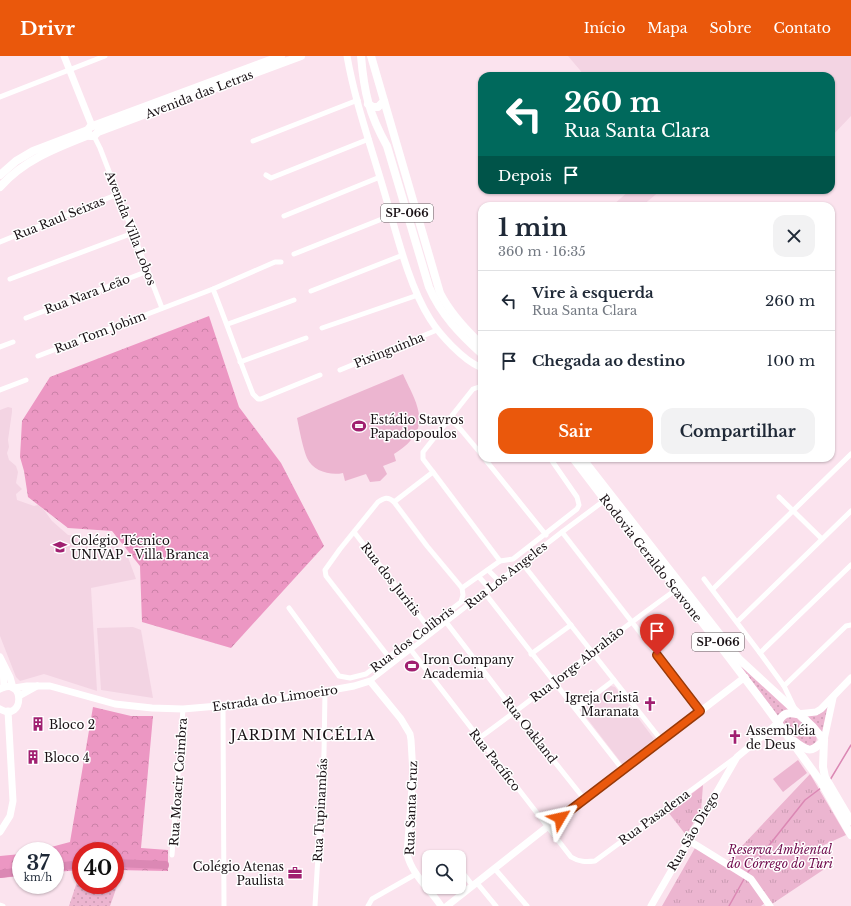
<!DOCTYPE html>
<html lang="pt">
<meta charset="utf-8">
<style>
body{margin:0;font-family:"Libre Baskerville",serif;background:#f2f2f3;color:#1f2937;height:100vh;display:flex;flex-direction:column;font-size:15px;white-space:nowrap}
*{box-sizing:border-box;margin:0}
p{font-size:13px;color:#747a83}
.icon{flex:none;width:22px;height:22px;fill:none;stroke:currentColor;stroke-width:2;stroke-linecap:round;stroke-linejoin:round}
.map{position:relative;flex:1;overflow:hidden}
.drawer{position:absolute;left:478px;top:146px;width:357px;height:260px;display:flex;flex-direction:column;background:#fff;border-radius:12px;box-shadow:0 1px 3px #0004}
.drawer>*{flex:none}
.banner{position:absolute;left:478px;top:16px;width:357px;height:122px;border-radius:12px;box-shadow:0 1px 3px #0004;background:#00695c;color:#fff;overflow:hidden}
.fabs{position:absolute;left:422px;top:794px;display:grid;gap:8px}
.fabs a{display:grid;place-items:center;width:44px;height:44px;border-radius:8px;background:#fff;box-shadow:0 1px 3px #0004;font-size:20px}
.speed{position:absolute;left:12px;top:786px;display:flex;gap:8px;font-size:20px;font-weight:700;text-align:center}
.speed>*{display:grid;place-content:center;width:52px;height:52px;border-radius:50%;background:#fff;box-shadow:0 1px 3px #0004;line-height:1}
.speed small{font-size:10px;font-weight:400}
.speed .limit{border:6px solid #d22;background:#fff;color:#111}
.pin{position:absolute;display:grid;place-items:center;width:34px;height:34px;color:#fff;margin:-41px -17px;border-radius:50% 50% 50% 0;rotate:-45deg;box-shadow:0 0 4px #0007}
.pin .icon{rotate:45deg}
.me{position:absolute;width:44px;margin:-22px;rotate:54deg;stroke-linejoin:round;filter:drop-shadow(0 0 3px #0008)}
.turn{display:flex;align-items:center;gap:14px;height:84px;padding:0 20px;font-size:18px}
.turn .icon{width:52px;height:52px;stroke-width:2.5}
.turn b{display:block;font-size:28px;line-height:34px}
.then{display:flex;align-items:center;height:38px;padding:0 20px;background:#0003;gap:8px;font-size:15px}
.round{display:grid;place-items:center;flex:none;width:42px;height:42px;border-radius:12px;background:#f2f2f3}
.head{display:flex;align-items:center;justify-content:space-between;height:68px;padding:0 20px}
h1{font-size:24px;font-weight:800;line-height:30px}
.primary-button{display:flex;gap:8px;margin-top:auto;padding:8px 20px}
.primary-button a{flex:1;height:46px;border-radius:12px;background:#ea580c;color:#fff;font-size:16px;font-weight:800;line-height:46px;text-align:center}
.primary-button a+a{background:#f2f2f3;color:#1f2937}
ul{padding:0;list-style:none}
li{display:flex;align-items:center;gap:12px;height:60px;padding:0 20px;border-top:1px solid #e0e1e3}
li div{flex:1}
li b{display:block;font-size:15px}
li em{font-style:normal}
header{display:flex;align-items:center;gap:24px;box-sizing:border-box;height:56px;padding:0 20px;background:#ea580c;color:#fff}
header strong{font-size:19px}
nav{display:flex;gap:22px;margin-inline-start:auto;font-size:14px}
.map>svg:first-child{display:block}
</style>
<header>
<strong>Drivr</strong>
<nav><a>Início</a><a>Mapa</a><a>Sobre</a><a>Contato</a></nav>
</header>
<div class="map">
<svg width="851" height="850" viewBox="0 0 851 850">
<defs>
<pattern id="grass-dots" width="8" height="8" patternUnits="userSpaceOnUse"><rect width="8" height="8" fill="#ecb5d0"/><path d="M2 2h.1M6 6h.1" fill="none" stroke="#ca9bb2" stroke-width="1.8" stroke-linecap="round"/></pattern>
<pattern id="forest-crowns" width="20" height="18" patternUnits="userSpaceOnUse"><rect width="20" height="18" fill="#ec97c3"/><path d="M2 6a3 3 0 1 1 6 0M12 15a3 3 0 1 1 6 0" fill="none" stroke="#ca81a7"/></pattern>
<pattern id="park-tufts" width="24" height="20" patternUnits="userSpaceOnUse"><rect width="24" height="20" fill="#ecb5d0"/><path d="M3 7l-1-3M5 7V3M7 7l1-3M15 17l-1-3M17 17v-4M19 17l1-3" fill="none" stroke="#ca9bb2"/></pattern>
</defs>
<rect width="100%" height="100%" fill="#fbe3ee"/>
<g fill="#f3d4e3">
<polygon points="568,0 851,0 851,60 831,81 831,20 585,20"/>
<polygon points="630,134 661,134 642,150 612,150"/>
<polygon points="8,351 12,352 12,356 8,384 9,391 7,397 9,404 16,410 18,416 16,427 22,433 16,438 17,444 34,450 38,449 44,454 52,465 68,479 98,483 107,479 114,487 126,496 136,523 91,532 97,635 44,618 20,625 16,621 0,580 0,354"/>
<polygon points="133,571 141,574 153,642 101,634 97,572"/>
<polygon points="611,630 615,631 654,683 623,709 580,653"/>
</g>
<g fill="url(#grass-dots)">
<polygon points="741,611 743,611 791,653 782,656 777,660"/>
<polygon points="830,648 823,679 807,659"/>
<path d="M793 659 816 679C818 685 815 688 809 691L798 685 783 670V666L784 662Z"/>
<polygon points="115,819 121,819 110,850 69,850 79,820 81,820 81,829 115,829"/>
</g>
<g fill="url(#forest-crowns)">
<polygon points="209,260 239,351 281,407 324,490 231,592 142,566 140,510 112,475 68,472 28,441 24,415 20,401 22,365 50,321"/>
<polygon points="93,651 131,660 153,660 141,792 168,794 168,815 115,814 115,795 81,795 81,814 55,816 55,795 36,795 70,786"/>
<polygon points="21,798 21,820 0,822 0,800"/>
</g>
<g fill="url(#park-tufts)">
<polygon points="810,718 846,779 815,793 826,812 772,848 765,847 761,850 662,850 695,792 724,809"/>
<polygon points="703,729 701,755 686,779 668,756"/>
</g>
<g fill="#ecb5d0">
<path d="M403 318C412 339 430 364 411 384 406 390 400 394 394 398L396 405 383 410 387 418 380 425 370 426 366 418 345 425 343 417C330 420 313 415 307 402 303 393 299 372 297 362Z"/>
<polygon points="798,704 807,717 783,736 773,723"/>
</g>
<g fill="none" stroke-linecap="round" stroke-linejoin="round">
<g stroke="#db88b4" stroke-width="1.5">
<polyline points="830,724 851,689"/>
<polyline points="748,816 805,744 821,732"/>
<polyline points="729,850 744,823"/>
</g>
<g stroke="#db88b4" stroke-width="8">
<polyline points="115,807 165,809"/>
<polyline points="55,811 81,808"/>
<polyline points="0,818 21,815"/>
</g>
<g stroke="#fff" stroke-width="5">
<polyline points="0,41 105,0"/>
<polyline points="94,80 100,92 162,252"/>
<polyline points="253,85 358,44"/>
<polyline points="266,119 271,122 369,83"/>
<polyline points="284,160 380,121"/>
<polyline points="0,186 118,138"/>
<polyline points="294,198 392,159"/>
<polyline points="10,223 133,177"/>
<path d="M213 233C227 268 239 303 253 338L258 343H261L320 319"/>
<polyline points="311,235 403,199"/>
<polyline points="26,262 148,215"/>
<polyline points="228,268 294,244"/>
<polyline points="322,272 418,239"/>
<polyline points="0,291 13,286"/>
<polyline points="38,300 213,233 275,206 281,206"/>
<polyline points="240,306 306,282"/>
<polyline points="340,314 437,274"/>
<polyline points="0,334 26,324"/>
<polyline points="450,362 462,375 482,399"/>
<polyline points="484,402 546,479"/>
<polyline points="433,416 500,505"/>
<polyline points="779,441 822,483"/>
<polyline points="394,446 427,490 462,532"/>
<polyline points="354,476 428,571"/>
<polyline points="562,476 701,655"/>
<polyline points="522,507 662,685"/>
<polyline points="488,514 499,525"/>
<polyline points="479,521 489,532"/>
<polyline points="704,523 760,597 784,630 794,651"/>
<polyline points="713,533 851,398"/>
<polyline points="484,536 623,714"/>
<polyline points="289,552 339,620 350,622 366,618 461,546 463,539 462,532 500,505 513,503 577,453 579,449 577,441 550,402"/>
<polyline points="446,566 515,656 585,744"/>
<polyline points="737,566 851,455"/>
<path d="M411 594 571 801C579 806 586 806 595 805L735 702"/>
<polyline points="760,597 851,509"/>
<polyline points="531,598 571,569"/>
<path d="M388 600 326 520 325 514 340 493 378 446C384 442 388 440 394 446L433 416 423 403V396L473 333 482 330"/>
<polyline points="370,625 562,476 605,444"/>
<polyline points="784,630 846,570 851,569"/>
<polyline points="223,650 224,850"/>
<polyline points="576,653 614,624"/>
<path d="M478 683C546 634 609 581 677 533"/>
<polyline points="172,799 183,653"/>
<polyline points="459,812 473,830"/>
<polyline points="495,813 527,850"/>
<polyline points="477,827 496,850"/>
<polyline points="0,849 3,850"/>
<polyline points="315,850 324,698 325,635"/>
<polyline points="368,850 372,843 416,818"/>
</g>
<g stroke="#fff" stroke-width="7">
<polyline points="64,0 92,70"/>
<path d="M347 0C355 46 371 90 384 135 396 175 408 228 430 263 440 279 463 304 480 311L482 309"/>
<polyline points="0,601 10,621 13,632"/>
<polyline points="3,610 4,631"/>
<path d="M14 632 27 630H50L115 648 152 652 183 653 264 646 354 630 370 625 401 663 410 678 411 684 413 718 407 798C412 819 430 833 441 850"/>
<path d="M0 633C25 619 25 667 0 653"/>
<polyline points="19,640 37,630"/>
<polyline points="797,658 816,656 821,653 851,622"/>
<polyline points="824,684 833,642"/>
<polyline points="0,776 10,760 13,745 8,655"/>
<polyline points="688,784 751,823 770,850"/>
<polyline points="447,850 547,771 585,744 745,621"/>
<polyline points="651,850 737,701 778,667"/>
</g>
<g stroke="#fff" stroke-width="8">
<polyline points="281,0 90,71 88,74 88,78 90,80 94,80 98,76 301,0"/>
<path d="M361 0C364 36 369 58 387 90L429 231C441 259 461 279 482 298"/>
<path d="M371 0 440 237C450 257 465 273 482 289"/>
<polyline points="368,48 373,51 378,51 384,45"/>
<polyline points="0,119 16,105 33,95 88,74"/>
<path d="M0 131C24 104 56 92 89 79"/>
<polyline points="573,402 605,444 677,533 768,653 821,726 851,779"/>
<polyline points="582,402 739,603 813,671 824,684 823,711 825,721 851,765"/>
<path d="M778 667C783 657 787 656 797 658"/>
<path d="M794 685C808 696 812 697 824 684"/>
</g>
</g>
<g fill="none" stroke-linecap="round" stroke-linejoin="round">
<defs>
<polyline id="route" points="560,762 700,655 657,599"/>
</defs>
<use href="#route" stroke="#983908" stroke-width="10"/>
<use href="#route" stroke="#ea580c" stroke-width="7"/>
</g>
<defs>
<symbol id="stadium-bare" viewBox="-9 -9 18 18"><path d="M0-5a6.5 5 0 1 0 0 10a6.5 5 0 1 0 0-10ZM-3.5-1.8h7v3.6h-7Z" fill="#a01f70" stroke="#fff" stroke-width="2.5" paint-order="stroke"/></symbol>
<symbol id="university-bare" viewBox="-9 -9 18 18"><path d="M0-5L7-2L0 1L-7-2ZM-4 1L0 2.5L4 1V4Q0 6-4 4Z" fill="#a01f70" stroke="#fff" stroke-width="2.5" paint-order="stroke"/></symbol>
<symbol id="church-bare" viewBox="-9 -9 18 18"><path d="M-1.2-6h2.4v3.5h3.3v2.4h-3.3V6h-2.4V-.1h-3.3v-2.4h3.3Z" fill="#a01f70" stroke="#fff" stroke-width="2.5" paint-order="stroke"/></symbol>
<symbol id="building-bare" viewBox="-9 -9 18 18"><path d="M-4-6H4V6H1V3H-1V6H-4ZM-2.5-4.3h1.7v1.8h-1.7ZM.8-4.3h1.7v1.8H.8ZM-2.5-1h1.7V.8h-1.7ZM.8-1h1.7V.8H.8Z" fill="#a01f70" stroke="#fff" stroke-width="2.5" paint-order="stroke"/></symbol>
<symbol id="office-bare" viewBox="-9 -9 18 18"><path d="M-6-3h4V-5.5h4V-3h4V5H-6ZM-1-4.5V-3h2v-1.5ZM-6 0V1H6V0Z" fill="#a01f70" stroke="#fff" stroke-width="2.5" paint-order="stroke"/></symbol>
</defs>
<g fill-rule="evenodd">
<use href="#stadium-bare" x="349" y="360" width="20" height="20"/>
<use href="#university-bare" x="50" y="481" width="20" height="20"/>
<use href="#stadium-bare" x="402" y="600" width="20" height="20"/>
<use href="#church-bare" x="640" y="638" width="20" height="20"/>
<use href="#building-bare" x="28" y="658" width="20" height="20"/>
<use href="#church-bare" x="725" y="671" width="20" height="20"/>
<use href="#building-bare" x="23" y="691" width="20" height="20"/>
<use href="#office-bare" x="285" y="807" width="20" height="20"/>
</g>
<g text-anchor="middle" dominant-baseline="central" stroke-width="3" stroke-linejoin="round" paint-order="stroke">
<g fill="#fff" stroke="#5e585b" stroke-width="1">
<rect x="381" y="148" width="52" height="18" rx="3"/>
<rect x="692" y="577" width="52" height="18" rx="3"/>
</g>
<g font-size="11" font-weight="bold" fill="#191115">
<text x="407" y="157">SP-066</text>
<text x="718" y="586">SP-066</text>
</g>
<g font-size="12" fill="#191115" stroke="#fff">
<text transform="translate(199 38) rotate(-21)">Avenida das Letras</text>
<text transform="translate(59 162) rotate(-22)">Rua Raul Seixas</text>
<text transform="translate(131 172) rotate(69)">Avenida Villa Lobos</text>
<text transform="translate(87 238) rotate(-21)">Rua Nara Leão</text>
<text transform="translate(100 276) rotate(-21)">Rua Tom Jobim</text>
<text transform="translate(389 294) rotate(-22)">Pixinguinha</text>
<text transform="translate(651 502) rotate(52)">Rodovia Geraldo Scavone</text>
<text transform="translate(506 519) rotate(-38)">Rua Los Angeles</text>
<text transform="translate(391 523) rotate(52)">Rua dos Juritis</text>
<text transform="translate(412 583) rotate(-37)">Rua dos Colibris</text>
<text transform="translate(577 608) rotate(-38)">Rua Jorge Abrahão</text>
<text transform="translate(275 642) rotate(-8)">Estrada do Limoeiro</text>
<text transform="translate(530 674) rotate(52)">Rua Oakland</text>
<text transform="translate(495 704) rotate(52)">Rua Pacífico</text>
<text transform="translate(178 726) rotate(-86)">Rua Moacir Coimbra</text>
<text transform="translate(411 752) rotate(-88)">Rua Santa Cruz</text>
<text transform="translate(320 754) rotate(-87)">Rua Tupinambás</text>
<text transform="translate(654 761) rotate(-36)">Rua Pasadena</text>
<text transform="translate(693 775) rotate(-60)">Rua São Diego</text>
</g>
<g font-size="12" fill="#191115" stroke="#fff" text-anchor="start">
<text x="370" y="363">Estádio Stavros<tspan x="370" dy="14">Papadopoulos</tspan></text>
<text x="71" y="484">Colégio Técnico<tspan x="71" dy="14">UNIVAP - Villa Branca</tspan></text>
<text x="423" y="603">Iron Company<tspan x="423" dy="14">Academia</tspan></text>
<text x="639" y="641" text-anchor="end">Igreja Cristã<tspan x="639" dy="14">Maranata</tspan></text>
<text x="49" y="668">Bloco 2</text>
<text x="746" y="674">Assembléia<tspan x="746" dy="14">de Deus</tspan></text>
<text x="44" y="701">Bloco 4</text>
<text x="284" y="810" text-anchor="end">Colégio Atenas<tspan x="284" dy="14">Paulista</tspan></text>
</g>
<g font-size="12" font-style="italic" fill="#700b4d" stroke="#fff">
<text x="780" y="793">Reserva Ambiental<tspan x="780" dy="14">do Córrego do Turi</tspan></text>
</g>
<g font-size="14" letter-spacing="1" fill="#191115" stroke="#fff">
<text x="303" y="679">JARDIM NICÉLIA</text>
</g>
</g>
</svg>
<div class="fabs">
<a><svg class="icon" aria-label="search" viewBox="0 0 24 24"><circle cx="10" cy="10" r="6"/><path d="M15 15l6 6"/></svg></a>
</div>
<div class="speed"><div>37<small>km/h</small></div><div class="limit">40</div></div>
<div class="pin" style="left:657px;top:599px;background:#d93025"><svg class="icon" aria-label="arrive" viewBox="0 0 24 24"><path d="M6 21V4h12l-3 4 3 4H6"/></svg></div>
<svg class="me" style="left:560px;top:762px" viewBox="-20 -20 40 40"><path d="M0-17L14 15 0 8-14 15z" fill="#ea580c" stroke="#fff" stroke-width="4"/></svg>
<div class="banner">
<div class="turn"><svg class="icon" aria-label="left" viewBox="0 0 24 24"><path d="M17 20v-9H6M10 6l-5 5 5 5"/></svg><div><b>260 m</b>Rua Santa Clara</div></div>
<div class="then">Depois<svg class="icon" aria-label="arrive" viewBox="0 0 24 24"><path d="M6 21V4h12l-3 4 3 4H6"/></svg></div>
</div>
<section class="drawer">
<div class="head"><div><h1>1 min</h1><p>360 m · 16:35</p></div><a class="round"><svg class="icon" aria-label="close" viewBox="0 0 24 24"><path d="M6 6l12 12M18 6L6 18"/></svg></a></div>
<ul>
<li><svg class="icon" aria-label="left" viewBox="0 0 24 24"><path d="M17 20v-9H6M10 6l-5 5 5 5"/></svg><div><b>Vire à esquerda</b><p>Rua Santa Clara</p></div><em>260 m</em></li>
<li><svg class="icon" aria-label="arrive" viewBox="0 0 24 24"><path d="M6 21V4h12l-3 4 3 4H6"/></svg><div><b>Chegada ao destino</b></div><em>100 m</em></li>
</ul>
<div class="primary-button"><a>Sair</a><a>Compartilhar</a></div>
</section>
</div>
